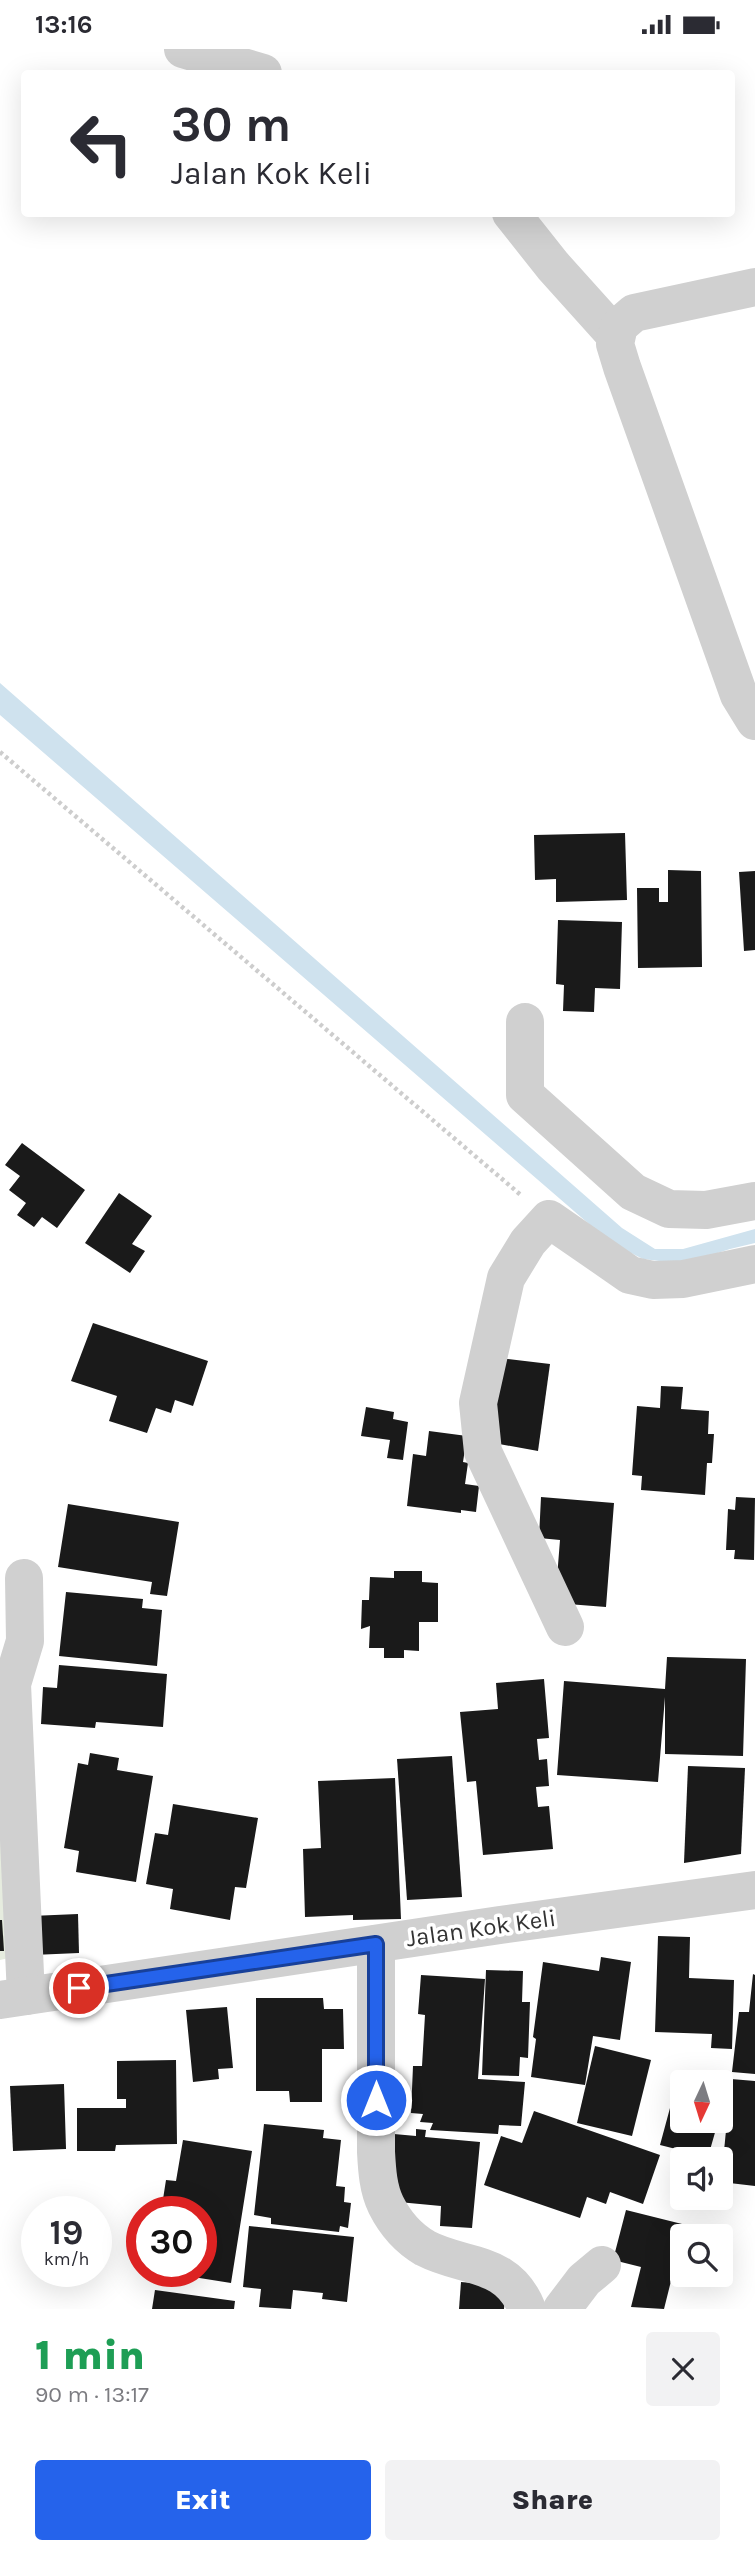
<!DOCTYPE html>
<meta charset="utf-8">
<style>
body{margin:0;font-family:Karla,sans-serif;background:#f2f2f3;color:#2b2b33;height:100vh;display:flex;flex-direction:column;font-size:26px;white-space:nowrap}
*{box-sizing:border-box;margin:0}
p{font-size:23px;color:#7c7c81}
.icon{flex:none;width:38px;height:38px;fill:none;stroke:currentColor;stroke-width:2;stroke-linecap:round;stroke-linejoin:round}
.map{position:relative;height:2260px;overflow:hidden}
.panel{display:flex;flex-direction:column;background:#fff;flex:1}
.panel>*{flex:none}
.top-card{position:absolute;left:21px;top:21px;width:714px;height:147px;border-radius:7px;box-shadow:0 7px 28px #0002;background:#fff;color:#2b2b33;overflow:hidden}
.needle{width:46px;rotate:184deg}
.fabs{position:absolute;left:670px;top:2021px;display:grid;gap:14px}
.fabs a{display:grid;place-items:center;width:63px;height:63px;border-radius:7px;background:#fff;box-shadow:0 7px 28px #0002;font-size:35px}
.speed{position:absolute;left:21px;top:2147px;display:flex;gap:14px;font-size:35px;font-weight:700;text-align:center}
.speed>*{display:grid;place-content:center;width:91px;height:91px;border-radius:50%;background:#fff;box-shadow:0 7px 28px #0002;line-height:1}
.speed small{font-size:18px;font-weight:400}
.speed .limit{border:10px solid #d22;background:#fff;color:#111}
.pin{position:absolute;display:grid;place-items:center;width:60px;height:60px;color:#fff;margin:-30px;border:4px solid #fff;border-radius:50%;box-shadow:0 2px 7px #0007}
.me{position:absolute;width:77px;margin:-38px;rotate:0deg;stroke-linejoin:round;filter:drop-shadow(0 0 5px #0008)}
.turn{display:flex;align-items:center;gap:24px;height:147px;padding:0 35px;font-size:32px}
.turn .icon{width:91px;height:91px;stroke-width:2.5}
.turn b{display:block;font-size:49px;line-height:60px}
.round{display:grid;place-items:center;flex:none;width:74px;height:74px;border-radius:7px;background:#f2f2f3}
.overview{display:flex;align-items:center;justify-content:space-between;height:119px;padding:0 35px}
h1{font-size:42px;font-weight:800;line-height:52px;color:#1e9e55}
.button{display:flex;gap:14px;margin-top:auto;padding:14px 35px}
.button a{flex:1;height:80px;border-radius:7px;background:#2563eb;color:#fff;font-size:28px;font-weight:800;line-height:80px;text-align:center}
.button a+a{background:#f2f2f3;color:#2b2b33}
.status{display:flex;justify-content:space-between;align-items:center;height:49px;padding:0 35px;background:#fff;direction:ltr}
.status svg{height:19px;fill:currentColor}
.map>svg:first-child{display:block}
</style>
<div class="status"><b>13:16</b><svg viewBox="0 0 49 12"><path d="M0 12V9h3v3zM5 12V6h3v6zM10 12V3h3v9zM15 12V0h3v12zM26 1h20v11H26zM47 4h2v5h-2z"/></svg></div>
<div class="map">
<svg width="755" height="2260" viewBox="0 0 755 2260">
<rect width="100%" height="100%" fill="#fff"/>
<polygon fill="#e6ecdf" points="0,1669 9,1909 0,1911"/>
<polygon fill="#cfe2ee" points="0,634 622,1179 655,1200 683,1200 755,1180 755,1194 730,1200 684,1215 643,1210 611,1194 0,666"/>
<g fill="#1a1a1a">
<polygon points="625,784 627,851 556,853 556,830 535,831 534,786"/>
<polygon points="668,821 701,822 702,918 638,919 637,839 659,839 659,853 668,853"/>
<polygon points="755,822 755,901 744,902 739,823"/>
<polygon points="558,871 622,873 620,940 595,939 594,963 563,962 564,936 556,935"/>
<polygon points="22,1094 85,1141 57,1179 42,1168 34,1178 17,1166 26,1154 9,1141 20,1127 5,1116"/>
<polygon points="119,1144 152,1167 132,1195 145,1202 130,1224 85,1194"/>
<polygon points="93,1274 208,1312 193,1357 175,1351 171,1364 156,1359 147,1384 109,1372 117,1347 71,1332"/>
<polygon points="499,1309 550,1315 538,1402 488,1393"/>
<polygon points="661,1337 683,1338 681,1360 709,1362 708,1385 714,1385 712,1414 707,1414 705,1446 641,1441 642,1427 632,1426 637,1357 660,1359"/>
<polygon points="366,1358 394,1363 393,1370 408,1373 403,1411 387,1409 390,1391 361,1387"/>
<polygon points="429,1382 467,1387 463,1413 468,1414 465,1435 479,1437 476,1463 461,1461 461,1464 407,1457 413,1405 426,1407"/>
<polygon points="541,1448 614,1454 606,1558 555,1554 560,1491 539,1489"/>
<polygon points="736,1448 755,1449 754,1511 734,1510 735,1501 726,1501 728,1460 735,1461"/>
<polygon points="68,1455 179,1473 167,1547 150,1545 152,1533 58,1518"/>
<polygon points="394,1522 422,1522 422,1533 438,1534 438,1573 419,1573 419,1602 404,1601 404,1609 384,1609 384,1599 369,1599 370,1577 361,1580 362,1551 369,1551 370,1528 394,1529"/>
<polygon points="66,1543 143,1550 142,1559 162,1561 157,1617 59,1607"/>
<polygon points="667,1608 746,1610 743,1707 665,1705 665,1648 658,1733 557,1726 564,1632 665,1640"/>
<polygon points="59,1616 167,1625 163,1678 96,1673 95,1679 41,1675 43,1638 57,1639"/>
<polygon points="544,1630 549,1689 537,1690 539,1711 547,1710 549,1737 536,1738 538,1758 549,1757 553,1800 483,1806 476,1732 467,1733 460,1663 498,1660 496,1634"/>
<polygon points="90,1704 119,1709 117,1721 153,1727 136,1833 76,1823 79,1802 64,1799 78,1714 88,1716"/>
<polygon points="452,1707 462,1848 407,1851 397,1710"/>
<polygon points="688,1717 745,1719 741,1805 684,1814"/>
<polygon points="395,1729 401,1870 353,1871 353,1866 305,1868 303,1800 321,1799 318,1732"/>
<polygon points="173,1755 258,1769 246,1839 235,1838 230,1871 170,1860 173,1840 146,1835 155,1784 168,1786"/>
<polygon points="78,1865 79,1904 33,1906 31,1867"/>
<polygon points="0,1871 2,1871 4,1902 0,1902"/>
<polygon points="658,1887 690,1888 689,1929 734,1931 732,2000 711,1999 712,1985 655,1983"/>
<polygon points="601,1908 631,1913 620,1991 593,1987 585,2036 531,2028 536,1990 533,1988 543,1913 599,1922"/>
<polygon points="486,1921 523,1922 522,1953 530,1953 528,2009 520,2008 519,2027 482,2026"/>
<polygon points="753,1925 755,1926 755,2025 732,2023 739,1963 749,1963"/>
<polygon points="421,1926 485,1930 478,2030 525,2033 521,2077 499,2076 498,2085 430,2081 433,2074 420,2073 423,2065 411,2064 413,2017 422,2017 425,1966 418,1965"/>
<polygon points="256,1949 323,1949 324,1960 343,1960 344,2000 322,2000 322,2053 290,2053 289,2042 256,2042"/>
<polygon points="227,1958 233,2019 218,2020 219,2030 193,2033 186,1961"/>
<polygon points="595,1997 651,2011 632,2087 577,2074"/>
<polygon points="176,2011 177,2095 116,2096 115,2102 77,2102 77,2059 126,2059 126,2050 117,2050 117,2012"/>
<polygon points="731,2030 755,2032 755,2137 721,2133"/>
<polygon points="64,2035 66,2100 13,2102 10,2037"/>
<polygon points="670,2059 682,2063 682,2072 718,2073 708,2108 660,2096"/>
<polygon points="534,2062 660,2106 643,2155 610,2143 606,2155 587,2148 580,2169 484,2136 501,2087 522,2094"/>
<polygon points="264,2075 324,2081 323,2089 341,2091 336,2137 345,2138 344,2153 351,2154 348,2179 340,2177 339,2183 271,2175 271,2169 254,2166"/>
<polygon points="416,2080 426,2081 425,2088 480,2093 472,2179 440,2177 441,2157 388,2152 394,2085 416,2087"/>
<polygon points="183,2091 252,2102 231,2234 168,2224 201,2222 201,2163 161,2163 166,2131 176,2132"/>
<polygon points="626,2161 682,2175 676,2195 680,2196 664,2260 631,2258 641,2218 613,2211"/>
<polygon points="249,2177 354,2188 347,2253 322,2250 323,2244 293,2241 291,2260 259,2258 261,2240 243,2238"/>
<polygon points="461,2233 506,2237 504,2260 459,2260"/>
<polygon points="155,2241 235,2252 234,2260 152,2260"/>
</g>
<g fill="none" stroke-linecap="round" stroke-linejoin="round">
<polyline stroke="#cdcdcd" stroke-width="4.5" stroke-dasharray="3.5 3.5" stroke-linecap="butt" points="0,703 522,1147"/>
<g stroke="#d0d0d0" stroke-width="38">
<polyline points="183,0 263,24"/>
<polyline points="511,164 553,217 615,286"/>
<polyline points="755,238 634,264 619,277 615,295 622,318 739,646 755,672"/>
<polyline points="525,973 525,1046 633,1143 669,1160 706,1161 755,1152"/>
<polyline points="24,1529 25,1592 12,1635 26,1947"/>
<polyline points="565,1578 483,1403 478,1354 506,1229 528,1193 549,1170 630,1226 653,1231 683,1230 755,1215"/>
<path d="M376 1895V2103C377 2121 378 2140 386 2156 395 2174 408 2189 425 2199 465 2220 507 2210 527 2260"/>
<polyline points="0,1951 500,1876 755,1841"/>
<polyline points="562,2260 584,2231 602,2216"/>
</g>
</g>
<g fill="none" stroke-linecap="round" stroke-linejoin="round">
<defs>
<polyline id="route" points="79,1939 376,1895 376,2051"/>
</defs>
<use href="#route" stroke="#184099" stroke-width="18"/>
<use href="#route" stroke="#2563eb" stroke-width="12"/>
</g>
<g text-anchor="middle" dominant-baseline="central" stroke-width="7" stroke-linejoin="round" paint-order="stroke">
<g font-size="24" fill="#333" stroke="#fff">
<text transform="translate(481 1879) rotate(-8)">Jalan Kok Keli</text>
</g>
</g>
</svg>
<div class="fabs">
<a><svg class="needle" viewBox="-14 -14 28 28"><path d="M0-13l5 13h-10z" fill="#e53935"/><path d="M0 13l5-13h-10z" fill="#7c7c81"/></svg></a>
<a><svg class="icon" aria-label="sound" viewBox="0 0 24 24"><path d="M4 9h4l5-4v14l-5-4H4zM17 9q2 3 0 6"/></svg></a>
<a><svg class="icon" aria-label="search" viewBox="0 0 24 24"><circle cx="10" cy="10" r="6"/><path d="M15 15l6 6"/></svg></a>
</div>
<div class="speed"><div>19<small>km/h</small></div><div class="limit">30</div></div>
<div class="pin" style="left:79px;top:1939px;background:#d93025"><svg class="icon" aria-label="arrive" viewBox="0 0 24 24"><path d="M6 21V4h12l-3 4 3 4H6"/></svg></div>
<svg class="me" style="left:376px;top:2051px" viewBox="-20 -20 40 40"><circle r="17" fill="#2563eb" stroke="#fff" stroke-width="3"/><path d="M0-11L8 9 0 5-8 9z" fill="#fff"/></svg>
<div class="top-card">
<div class="turn"><svg class="icon" aria-label="left" viewBox="0 0 24 24"><path d="M17 20v-9H6M10 6l-5 5 5 5"/></svg><div><b>30 m</b>Jalan Kok Keli</div></div>
</div>
</div>
<section class="panel">
<div class="overview"><div><h1>1 min</h1><p>90 m · 13:17</p></div><a class="round"><svg class="icon" aria-label="close" viewBox="0 0 24 24"><path d="M6 6l12 12M18 6L6 18"/></svg></a></div>
<div class="button"><a>Exit</a><a>Share</a></div>
</section>
